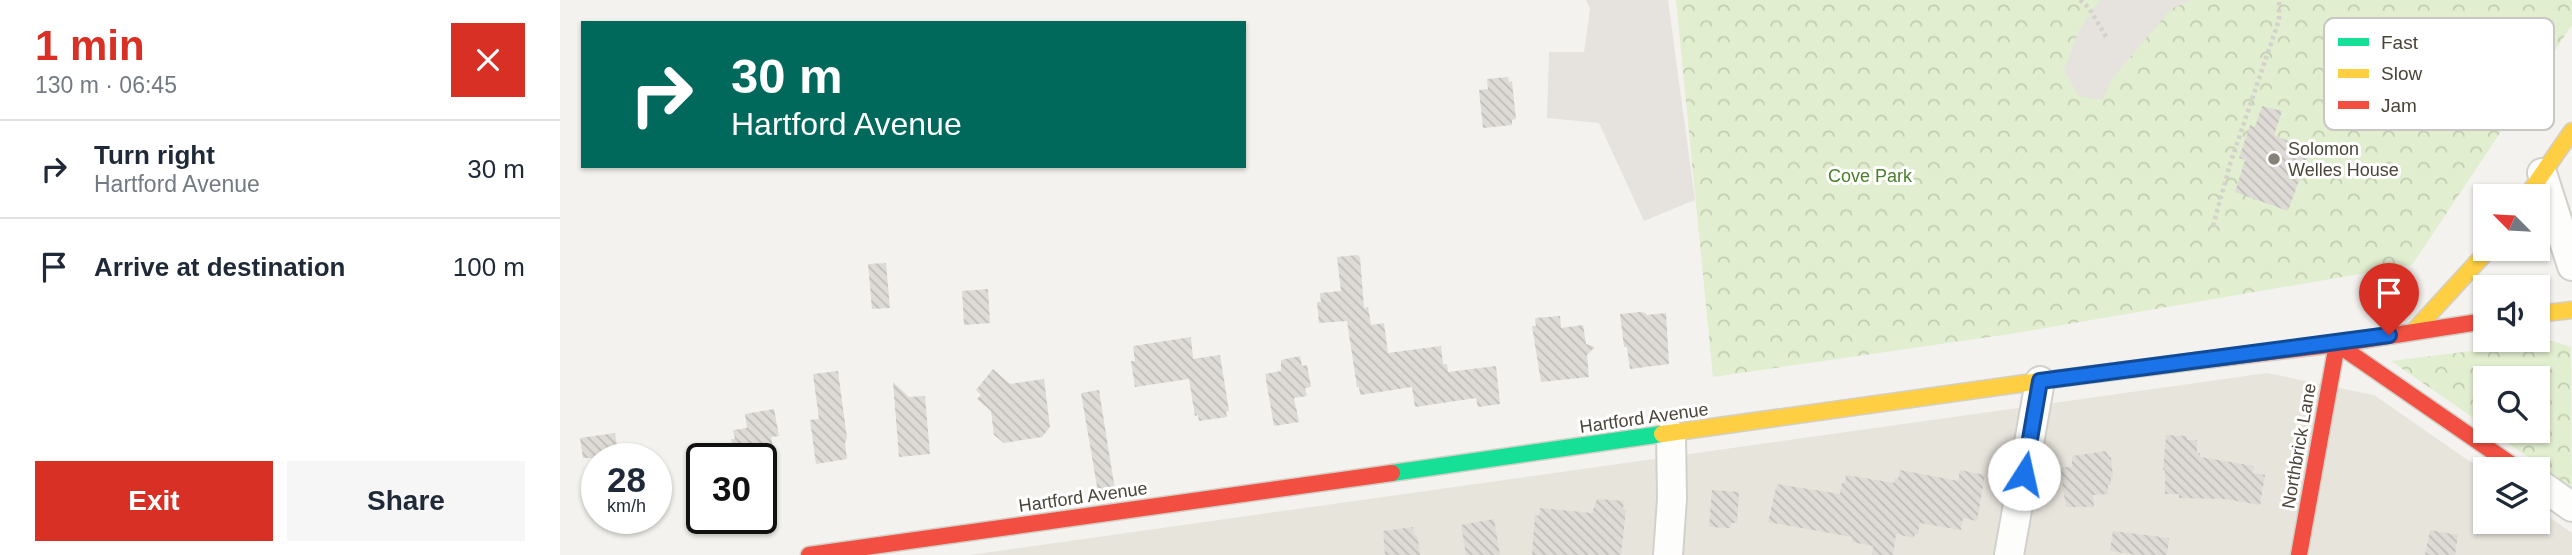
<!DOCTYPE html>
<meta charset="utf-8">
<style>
body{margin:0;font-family:Helvetica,sans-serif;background:#f6f6f7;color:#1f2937;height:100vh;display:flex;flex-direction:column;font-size:26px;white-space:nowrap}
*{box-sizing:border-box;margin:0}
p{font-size:23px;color:#747a83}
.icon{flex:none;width:38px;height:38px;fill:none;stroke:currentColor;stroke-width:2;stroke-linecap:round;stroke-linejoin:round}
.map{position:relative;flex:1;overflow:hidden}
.panel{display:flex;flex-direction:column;background:#fff;width:560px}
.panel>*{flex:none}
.guide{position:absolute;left:21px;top:21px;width:665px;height:147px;border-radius:0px;box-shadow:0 2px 5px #0004;background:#00695c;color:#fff;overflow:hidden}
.needle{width:46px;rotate:294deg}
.buttons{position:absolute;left:1913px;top:184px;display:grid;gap:14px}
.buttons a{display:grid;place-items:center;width:77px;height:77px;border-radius:0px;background:#fff;box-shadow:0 2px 5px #0004;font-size:35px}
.speed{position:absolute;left:21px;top:443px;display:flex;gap:14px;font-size:35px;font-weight:700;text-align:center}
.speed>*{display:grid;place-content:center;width:91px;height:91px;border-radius:50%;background:#fff;box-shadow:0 2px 5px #0004;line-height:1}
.speed small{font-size:18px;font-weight:400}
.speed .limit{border:4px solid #111;border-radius:10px;background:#fff;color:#111}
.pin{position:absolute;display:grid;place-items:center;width:60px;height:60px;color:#fff;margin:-72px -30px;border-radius:50% 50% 50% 0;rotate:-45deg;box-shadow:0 0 7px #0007}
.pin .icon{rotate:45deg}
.me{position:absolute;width:77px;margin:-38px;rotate:10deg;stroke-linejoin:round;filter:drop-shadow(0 0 5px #0008)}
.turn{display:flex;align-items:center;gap:24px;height:147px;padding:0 35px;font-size:32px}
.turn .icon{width:91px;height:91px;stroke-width:2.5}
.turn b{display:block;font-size:49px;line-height:60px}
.round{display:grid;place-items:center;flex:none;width:74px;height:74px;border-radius:0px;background:#f6f6f7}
.head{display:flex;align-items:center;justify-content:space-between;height:119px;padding:0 35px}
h1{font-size:42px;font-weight:800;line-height:52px;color:#d93025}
.button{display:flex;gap:14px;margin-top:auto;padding:14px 35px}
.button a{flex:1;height:80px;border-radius:0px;background:#d93025;color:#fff;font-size:28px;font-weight:800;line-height:80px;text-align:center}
.button a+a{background:#f6f6f7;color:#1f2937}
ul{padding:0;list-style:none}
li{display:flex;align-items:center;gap:21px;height:98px;padding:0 35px;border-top:2px solid #e0e1e3}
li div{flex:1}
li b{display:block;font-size:26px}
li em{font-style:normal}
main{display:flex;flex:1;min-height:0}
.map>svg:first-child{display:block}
</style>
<main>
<section class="panel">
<div class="head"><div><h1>1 min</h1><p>130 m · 06:45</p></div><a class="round" style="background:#d93025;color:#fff"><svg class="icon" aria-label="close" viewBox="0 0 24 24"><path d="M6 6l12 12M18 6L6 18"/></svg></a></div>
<ul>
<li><svg class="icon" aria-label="right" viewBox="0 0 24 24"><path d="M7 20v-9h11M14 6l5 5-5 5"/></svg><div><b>Turn right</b><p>Hartford Avenue</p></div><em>30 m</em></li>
<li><svg class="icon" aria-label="arrive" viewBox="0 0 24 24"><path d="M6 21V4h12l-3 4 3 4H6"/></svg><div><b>Arrive at destination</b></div><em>100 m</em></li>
</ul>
<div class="button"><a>Exit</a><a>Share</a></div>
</section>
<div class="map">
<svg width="2012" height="555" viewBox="0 0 2012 555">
<defs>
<pattern id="park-crowns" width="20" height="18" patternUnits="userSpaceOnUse" patternTransform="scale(1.75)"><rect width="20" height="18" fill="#e1eecf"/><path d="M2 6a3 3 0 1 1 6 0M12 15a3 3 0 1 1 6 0" fill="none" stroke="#c3cdb2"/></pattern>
<pattern id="building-back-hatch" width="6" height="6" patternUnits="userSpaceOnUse" patternTransform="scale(1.75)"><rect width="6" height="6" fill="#dedbd6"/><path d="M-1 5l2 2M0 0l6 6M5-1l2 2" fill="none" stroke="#c0bdb8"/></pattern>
</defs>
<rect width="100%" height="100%" fill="#f4f2ee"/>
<polygon fill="#e7e4dc" points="1707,373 1814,395 1925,472 1925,522 1978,522 1978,509 2012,533 2012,555 409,555"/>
<g fill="url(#park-crowns)">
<polygon points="1116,0 2012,0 2012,25 1852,265 1450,334 1153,377"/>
<polygon points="1992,341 2011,347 2012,488 1931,431 1978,430 1978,378 1925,378 1925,426 1831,361"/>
</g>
<g fill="#e6e3df">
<polygon points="1026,0 1108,0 1135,200 1084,221 1039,123 987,118 989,52 1024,52 1030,9"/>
<polygon points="1540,0 1632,0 1611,9 1551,80 1543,100 1519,96 1504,70 1519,30"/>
</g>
<g fill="url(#building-back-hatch)">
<polygon points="948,77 949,82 952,81 956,119 952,120 952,125 923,128 919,90 928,89 927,79"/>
<polygon points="1702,106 1722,111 1714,135 1750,150 1728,211 1675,192 1685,160 1679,158 1690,125 1695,127"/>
<polygon points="797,255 800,257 804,308 808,307 811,325 824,323 828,353 881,346 883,364 887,364 888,372 936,366 940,404 918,407 916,398 855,407 852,387 800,395 799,387 797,387 787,321 759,323 757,302 761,302 760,293 781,291 777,257"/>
<polygon points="326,263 330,308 312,309 308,264"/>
<polygon points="428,289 430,323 404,325 402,291"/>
<polygon points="1080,312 1086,313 1086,315 1106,313 1109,364 1070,369 1067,347 1064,347 1060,314"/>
<polygon points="1000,316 1001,328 1023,325 1026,344 1035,347 1027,355 1029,377 981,382 972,326 976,326 975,318"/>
<polygon points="631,337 633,359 660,355 669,411 666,412 667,417 639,421 638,415 635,416 629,379 575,387 571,361 575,361 573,346"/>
<polygon points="740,356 742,366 747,365 751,387 745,388 747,396 734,398 739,422 714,426 705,374 721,371 721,360"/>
<polygon points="433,369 450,384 484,379 490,427 482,437 444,443 434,435 431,411 417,399 421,395 416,390"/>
<polygon points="278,371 287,438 285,443 287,459 256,464 250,420 259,419 253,374"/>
<polygon points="333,382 349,397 365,396 370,454 339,457"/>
<polygon points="539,390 555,490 538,492 521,393"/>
<polygon points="214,409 219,436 211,437 215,458 175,458 171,439 175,439 173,430 187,428 185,414"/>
<polygon points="55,433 59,458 23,458 20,438"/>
<polygon points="1606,435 1627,436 1627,440 1637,440 1637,453 1640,453 1640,457 1694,466 1693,473 1705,475 1700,505 1665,499 1619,498 1619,494 1605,494 1605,470 1603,470"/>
<polygon points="1546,451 1549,457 1551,457 1553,478 1551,478 1551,485 1548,485 1548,494 1533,495 1534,507 1506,507 1500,467 1512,467 1512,456"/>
<polygon points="1340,470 1398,481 1400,470 1425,475 1417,521 1403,518 1401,530 1360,523 1358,534 1355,534 1354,538 1336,534 1333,555 1312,555 1313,546 1292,542 1292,537 1208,522 1217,484 1280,494 1282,483 1285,483 1286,475 1334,483 1335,478 1338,479"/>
<polygon points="1152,490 1179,492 1177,523 1171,523 1170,528 1149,527"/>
<polygon points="1037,499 1064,501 1063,509 1066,510 1061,555 972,555 975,515 979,516 980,508 1032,513"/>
<polygon points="934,519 940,555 906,555 901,525"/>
<polygon points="853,527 854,535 857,535 860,555 825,555 823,531"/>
<polygon points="1870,530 1898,535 1895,555 1865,555"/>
<polygon points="1553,531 1609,538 1607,555 1577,555 1550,551"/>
</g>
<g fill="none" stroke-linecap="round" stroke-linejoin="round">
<defs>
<g id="street">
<polyline points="1982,173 2012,266"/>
<polyline points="1978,483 2012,507"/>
<polyline points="1108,555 1112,499 1111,434"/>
<polyline points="1449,555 1480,381"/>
</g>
<polyline id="fast" points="832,473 1102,434"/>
<g id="slow">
<polyline points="1967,196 2012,131"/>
<polyline points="1978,314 2012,310"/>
<polyline points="1854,331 1930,248"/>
<polyline points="1102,434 1480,381 1653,359"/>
</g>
<g id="jam">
<polyline points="1653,359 1777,344 1925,321"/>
<polyline points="249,555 832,473"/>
<polyline points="1739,555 1777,344 1958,469"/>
</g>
</defs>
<use href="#street" stroke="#d2d0cb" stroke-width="32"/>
<use href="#fast" stroke="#d3cfc5" stroke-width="19"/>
<use href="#slow" stroke="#d3cfc5" stroke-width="19"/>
<use href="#jam" stroke="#d3cfc5" stroke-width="19"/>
<g stroke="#d3d2cc" stroke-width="4.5" stroke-dasharray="3.5 3.5" stroke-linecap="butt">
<polyline points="1520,0 1529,8 1548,40"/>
<polyline points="1653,226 1671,161 1719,20 1719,0"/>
</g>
<use href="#street" stroke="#fdfdfc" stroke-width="28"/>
<use href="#fast" stroke="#16e098" stroke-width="16"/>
<use href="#slow" stroke="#ffcf43" stroke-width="16"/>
<use href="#jam" stroke="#f24e42" stroke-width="16"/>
</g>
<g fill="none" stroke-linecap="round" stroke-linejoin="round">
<defs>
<polyline id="route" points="1464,474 1480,381 1829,335"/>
</defs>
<use href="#route" stroke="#114b97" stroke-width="18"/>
<use href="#route" stroke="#1a73e8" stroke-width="12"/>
</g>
<circle fill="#868178" stroke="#fff" stroke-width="2.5" cx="1714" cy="159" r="7"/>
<g text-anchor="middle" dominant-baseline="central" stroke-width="6" stroke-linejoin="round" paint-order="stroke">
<g font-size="18" fill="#4b4439" stroke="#fff" text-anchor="start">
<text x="1728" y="149">Solomon<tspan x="1728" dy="21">Welles House</tspan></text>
</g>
<g font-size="18" fill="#4a7f2a" stroke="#fff">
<text x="1310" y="176">Cove Park</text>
</g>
<g font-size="18" fill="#4b4439" stroke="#fff">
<text transform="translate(1084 418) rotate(-8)">Hartford Avenue</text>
<text transform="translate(1739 446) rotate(-80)">Northbrick Lane</text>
<text transform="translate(523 497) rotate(-8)">Hartford Avenue</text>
</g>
</g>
<rect x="1764" y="18" width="230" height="112" rx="10" fill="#fff" stroke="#c9c7c4" stroke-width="2"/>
<rect x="1778" y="38" width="31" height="8" fill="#16e098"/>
<rect x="1778" y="69" width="31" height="9" fill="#ffcf43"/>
<rect x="1778" y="101" width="31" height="8" fill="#f24e42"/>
<g font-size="19" fill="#4b4439">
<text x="1821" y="49">Fast</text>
<text x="1821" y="80">Slow</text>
<text x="1821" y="112">Jam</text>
</g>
</svg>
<div class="buttons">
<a><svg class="needle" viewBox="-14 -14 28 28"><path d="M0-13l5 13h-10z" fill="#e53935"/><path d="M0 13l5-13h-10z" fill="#747a83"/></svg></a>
<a><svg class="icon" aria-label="sound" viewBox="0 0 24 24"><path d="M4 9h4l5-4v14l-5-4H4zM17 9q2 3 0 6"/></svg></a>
<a><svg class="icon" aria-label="search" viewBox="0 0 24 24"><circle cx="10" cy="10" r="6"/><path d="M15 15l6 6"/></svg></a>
<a><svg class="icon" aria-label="layers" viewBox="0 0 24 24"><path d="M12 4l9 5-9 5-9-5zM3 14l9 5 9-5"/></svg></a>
</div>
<div class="speed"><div>28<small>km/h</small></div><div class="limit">30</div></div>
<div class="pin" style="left:1829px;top:335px;background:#d93025"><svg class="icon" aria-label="arrive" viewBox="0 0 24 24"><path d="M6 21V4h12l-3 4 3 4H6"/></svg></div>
<svg class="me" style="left:1464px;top:474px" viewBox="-20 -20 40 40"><circle r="19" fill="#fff"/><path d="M0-13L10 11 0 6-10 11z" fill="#1a73e8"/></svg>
<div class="guide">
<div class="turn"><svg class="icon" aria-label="right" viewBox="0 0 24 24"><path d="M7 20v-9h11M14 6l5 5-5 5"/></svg><div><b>30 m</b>Hartford Avenue</div></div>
</div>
</div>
</main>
